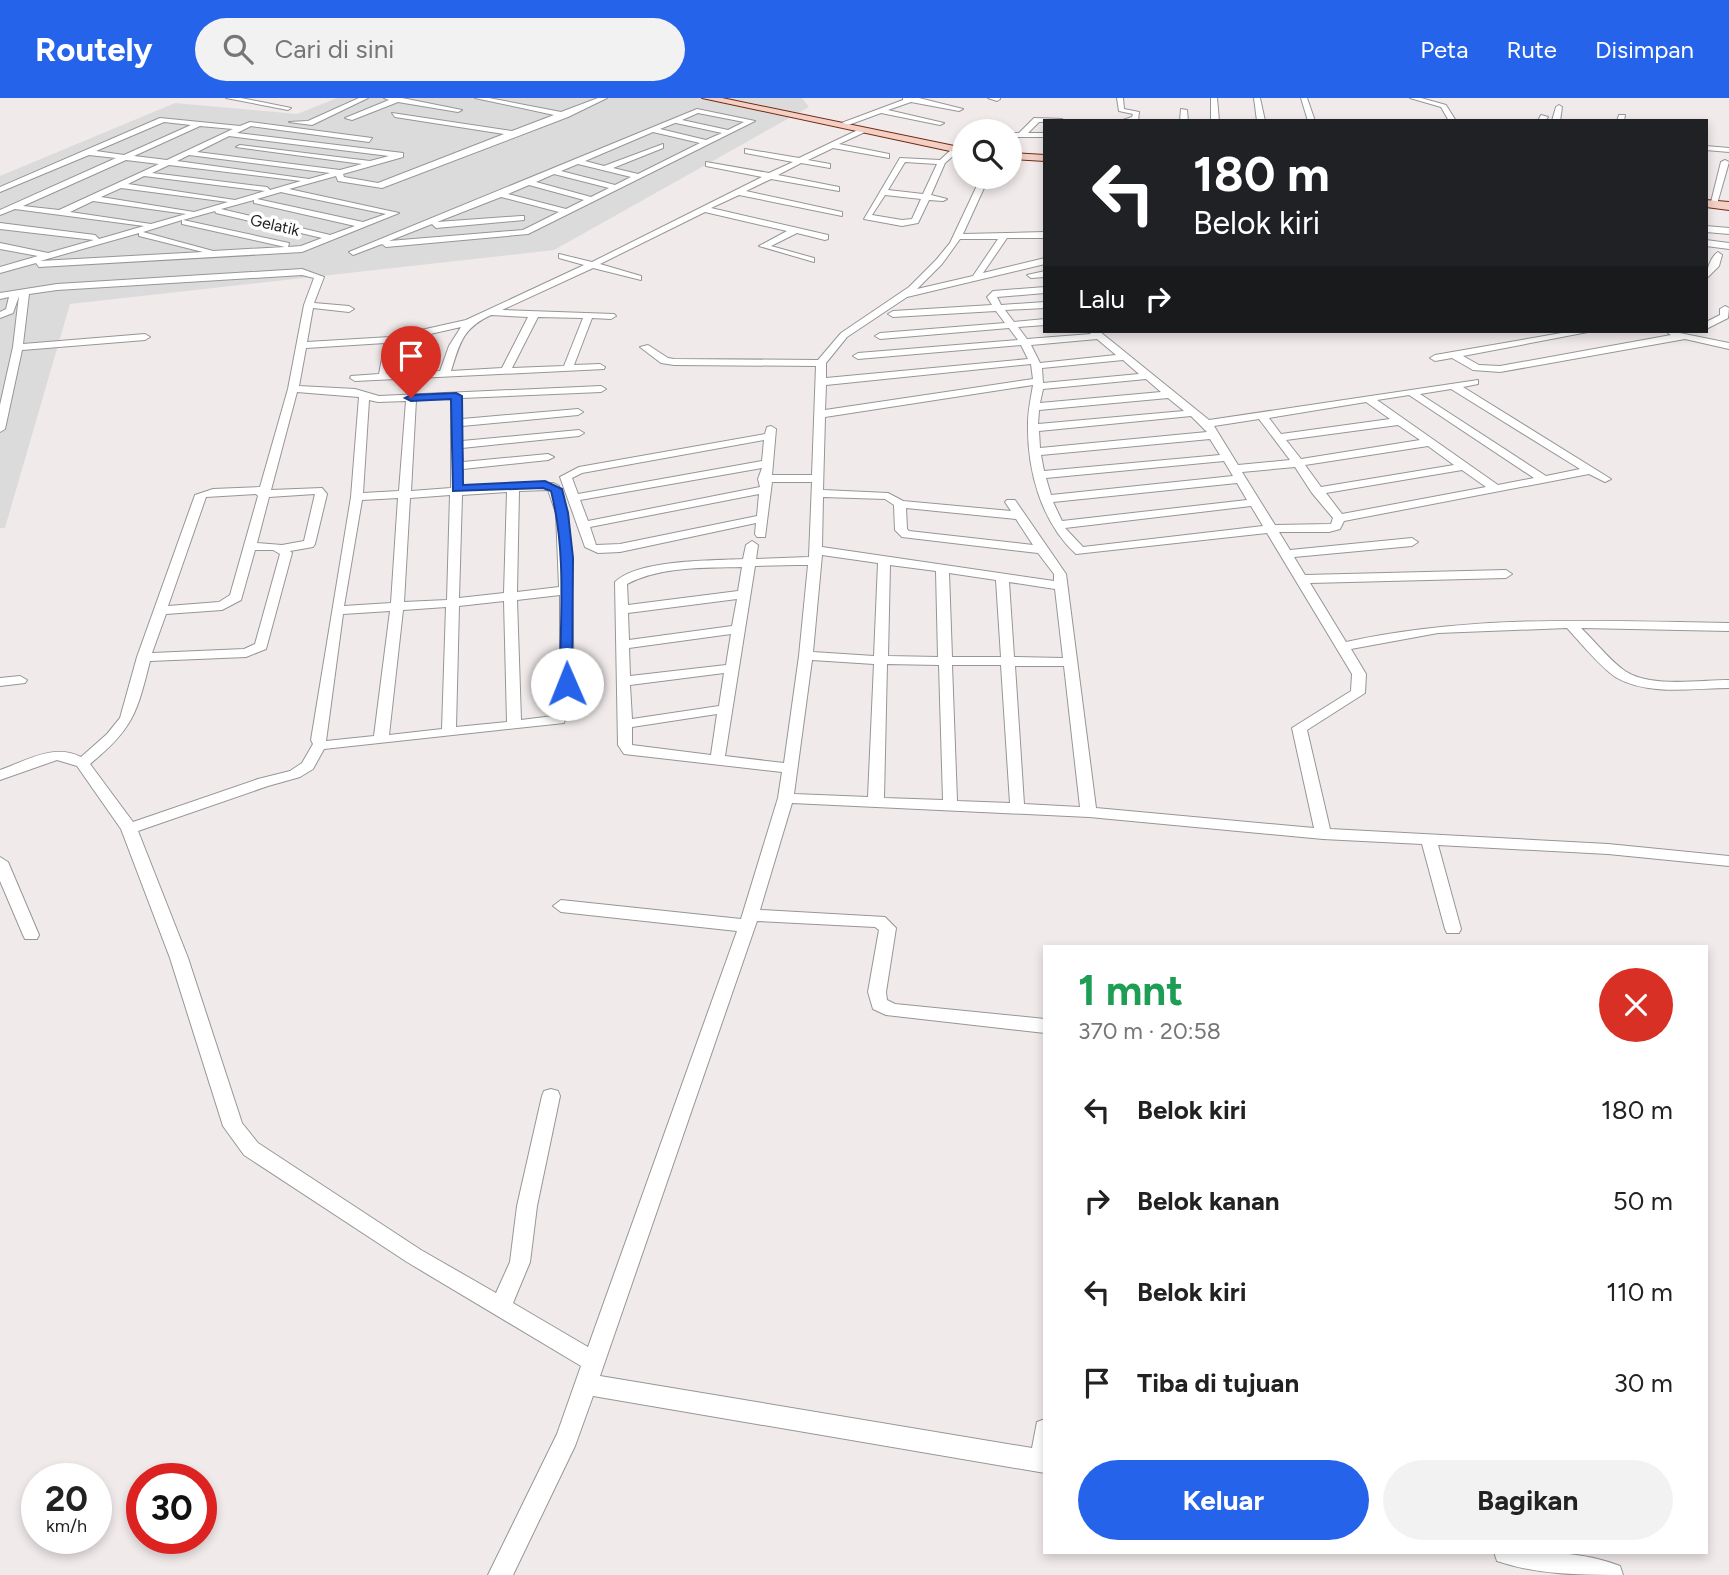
<!DOCTYPE html>
<html lang="id">
<meta charset="utf-8">
<style>
body{margin:0;font-family:Figtree,sans-serif;background:#f2f2f2;color:#222;height:100vh;display:flex;flex-direction:column;font-size:26px;white-space:nowrap}
*{box-sizing:border-box;margin:0}
p{font-size:23px;color:#767676}
.icon{flex:none;width:38px;height:38px;fill:none;stroke:currentColor;stroke-width:2;stroke-linecap:round;stroke-linejoin:round}
.map{position:relative;flex:1;overflow:hidden}
.drawer{position:absolute;left:1043px;top:847px;width:665px;height:609px;display:flex;flex-direction:column;background:#fff;border-radius:0px;box-shadow:0 4px 10px #0003}
.drawer>*{flex:none}
.hud{position:absolute;left:1043px;top:21px;width:665px;height:214px;border-radius:0px;box-shadow:0 4px 10px #0003;background:#202124;color:#fff;overflow:hidden}
.fabs{position:absolute;left:952px;top:21px;display:grid;gap:14px}
.fabs a{display:grid;place-items:center;width:70px;height:70px;border-radius:50%;background:#fff;box-shadow:0 4px 10px #0003;font-size:35px}
.speed{position:absolute;left:21px;top:1365px;display:flex;gap:14px;font-size:35px;font-weight:700;text-align:center}
.speed>*{display:grid;place-content:center;width:91px;height:91px;border-radius:50%;background:#fff;box-shadow:0 4px 10px #0003;line-height:1}
.speed small{font-size:18px;font-weight:400}
.speed .limit{border:10px solid #d22;background:#fff;color:#111}
.pin{position:absolute;display:grid;place-items:center;width:60px;height:60px;color:#fff;margin:-72px -30px;border-radius:50% 50% 50% 0;rotate:-45deg;box-shadow:0 0 7px #0007}
.pin .icon{rotate:45deg}
.me{position:absolute;width:77px;margin:-38px;rotate:359deg;stroke-linejoin:round;filter:drop-shadow(0 0 5px #0008)}
.turn{display:flex;align-items:center;gap:24px;height:147px;padding:0 35px;font-size:32px}
.turn .icon{width:91px;height:91px;stroke-width:2.5}
.turn b{display:block;font-size:49px;line-height:60px}
.then{display:flex;align-items:center;height:66px;padding:0 35px;background:#0003;gap:14px;font-size:26px}
.round{display:grid;place-items:center;flex:none;width:74px;height:74px;border-radius:37px;background:#f2f2f2}
.head{display:flex;align-items:center;justify-content:space-between;height:119px;padding:0 35px}
h1{font-size:42px;font-weight:700;line-height:52px;color:#1e9e55}
.cta{display:flex;gap:14px;margin-top:auto;padding:14px 35px}
.cta a{flex:1;height:80px;border-radius:42px;background:#2563eb;color:#fff;font-size:28px;font-weight:700;line-height:80px;text-align:center}
.cta a+a{background:#f2f2f2;color:#222}
ul{padding:0;list-style:none}
li{display:flex;align-items:center;gap:21px;height:91px;padding:0 35px}
li div{flex:1}
li b{display:block;font-size:26px}
li em{font-style:normal}
header{display:flex;align-items:center;gap:42px;box-sizing:border-box;height:98px;padding:0 35px;background:#2563eb;color:#fff}
header strong{font-size:33px}
nav{display:flex;gap:38px;margin-inline-start:auto;font-size:24px}
.search{width:490px;height:63px;background:#f2f2f2;display:flex;align-items:center;gap:18px;box-sizing:border-box;padding:0 24px;border-radius:38px;color:#767676;font-size:26px}
.map>svg:first-child{display:block}
</style>
<header>
<strong>Routely</strong>
<div class="search"><svg class="icon" aria-label="search" viewBox="0 0 24 24"><circle cx="10" cy="10" r="6"/><path d="M15 15l6 6"/></svg>Cari di sini</div>
<nav><a>Peta</a><a>Rute</a><a>Disimpan</a></nav>
</header>
<div class="map">
<svg width="1729" height="1477" viewBox="0 0 1729 1477">
<rect width="100%" height="100%" fill="#f1eaeb"/>
<polygon fill="#dcdbdc" points="337,0 802,0 809,9 554,152 70,206 5,430 0,430 0,78 175,5 297,16"/>
<g fill="none" stroke-linecap="round" stroke-linejoin="round">
<defs>
<g id="minor">
<polygon points="226,0 241,0 291,10 288,12"/>
<polygon points="359,0 368,0 312,27 289,24 308,23"/>
<polygon points="384,0 402,0 462,12 458,14 398,4 352,22 345,20 389,2"/>
<path d="M475 0H489L561 14 598 0H607L568 19 382 90 338 83 336 78 289 91 399 115 302 154 39 169 36 165 0 175V169L38 158 0 151V145L48 155 94 142 0 131V125L95 137 99 141 144 128 15 111 0 117V112L116 60 89 57 0 94V89L160 20 240 28 250 24 372 40 369 44 251 28 237 35 403 55V59L343 76 344 79 378 85 504 36 395 19 392 15 512 33 554 17ZM164 24 191 27 124 57 96 53ZM200 28 233 31 167 62 134 58ZM229 38 389 58 370 63 240 47 236 49 362 66 340 72 197 54ZM189 57 330 75 309 81 177 63ZM126 62 159 66 59 112 23 108ZM169 67 301 83 270 92 267 89 152 75ZM144 78 265 93 235 102 128 86ZM121 90 228 104 194 114 101 99ZM281 94 285 95 386 116 363 124 257 101ZM254 102V105L355 128 330 137 221 111ZM93 103 186 116 151 126 70 114ZM215 113 216 115 322 140 301 148 288 149 289 145 183 122ZM182 122V126L285 149 213 153 143 134ZM139 135V138L203 154 40 163Z"/>
<polygon points="903,0 919,0 963,11 959,13 911,4 888,12 944,25 940,27 881,15 843,29 836,27 903,2"/>
<polygon points="988,0 1000,0 1000,1 997,3"/>
<polygon points="1117,0 1123,0 1124,11 1139,14 1138,23 1120,23 1132,19 1133,16 1119,13"/>
<polygon points="1211,0 1217,0 1219,23 1211,23"/>
<polygon points="1254,0 1260,0 1265,23 1257,23"/>
<polygon points="1301,0 1307,0 1315,23 1308,23"/>
<polygon points="1410,0 1421,0 1446,7 1456,23 1449,23 1441,9"/>
<polygon points="1559,7 1562,9 1560,23 1552,23 1556,9"/>
<path d="M697 11 755 23 528 136 386 149 382 146 353 157 349 154ZM698 15 744 24 728 32 682 22ZM675 25H676L722 35 706 42 660 31ZM653 34 700 45 638 76 613 70 663 50V46L604 68 585 63ZM578 66 631 79 615 87 561 73ZM554 76 609 90 591 99 536 84ZM529 87 584 102 566 111 508 96ZM501 99 559 114 523 132 389 143 432 126 436 130 524 122V118H521L437 124Z"/>
<polygon points="1181,11 1187,12 1188,23 1180,23"/>
<polygon points="1541,17 1548,19 1545,23 1538,23"/>
<polygon points="1619,17 1625,17 1624,23 1617,23"/>
<polygon points="1034,20 1062,21 1065,23 1039,24 1028,35 1045,35 1045,39 1010,39 1010,35 1019,35"/>
<path d="M862 30 865 34 839 46 889 56V60L833 50 808 62 830 66V70L801 65 778 77 839 89V93L771 81 746 93 842 114V118L739 97 711 110 828 137V141L825 142 797 135 771 148 814 160V164L759 148 787 133 705 114 600 166 641 178V182L593 170 502 212 614 216 616 218 611 221 592 220 574 267 600 266 605 269 604 271 355 283 350 280 351 278 379 276 385 245 306 250 299 288 355 291 379 298 601 288 606 291 601 294 461 300 462 321 578 311 583 314 578 317 462 328V343L579 332 584 335 579 338 462 350 463 364 548 356 554 359 548 362 463 371 462 390 508 387 513 385 518 387 553 385 559 388 568 415 572 492 574 586 564 625 324 651 313 671 300 679 268 688 138 733 188 860 242 1025 258 1045 421 1152 496 1195 510 1164 517 1108 542 998 544 993 551 991 558 993 560 998 537 1108 530 1164 513 1205 588 1249 737 833 561 814 553 808 561 802 741 821 778 700 782 674 624 656 618 647 615 484C639 461 711 463 743 461L746 447 752 443 758 447 756 461 809 459 812 384H772L765 439H757L755 436 756 425 620 454 598 455 585 449 560 379 579 369 765 336 767 329 771 328 776 331 772 377H812L816 268 674 267 661 265 640 249 648 247 668 260 674 261 818 262 841 235 909 189 936 162 950 145 981 79H989L963 136 1045 134V140H1007L983 175 1045 160V166L907 199 847 239 826 265V280L1028 261 1021 247 858 261 853 258 858 255 1018 242 1009 230 880 241 875 238 880 235 1005 225 996 213 893 219 888 216 893 213 992 207 987 199 993 193 1045 189V195L997 199 1001 207 1045 204V210L1005 212 1014 224 1045 221V227L1018 229 1027 241 1091 236 1088 233H1099L1209 322 1478 282V286L1463 289 1611 381 1605 384 1589 376 1344 423 1340 431 1329 434H1279L1290 452 1412 440 1418 444 1412 448 1294 459 1305 477 1506 472 1512 476 1506 480 1310 485 1346 544C1473 516 1600 523 1729 525V533L1581 530C1595 543 1609 562 1625 573 1650 590 1700 582 1729 582V590C1694 590 1649 598 1617 580 1601 570 1580 544 1567 530L1438 535 1351 551 1366 576 1365 595 1307 632 1330 731 1608 746 1729 758V768L1608 756 1438 747 1461 831 1459 835H1447L1445 831 1422 746 1323 741 1089 719 792 705 760 812 885 819 896 830 886 894 887 902 895 906 1045 921V935L886 917 873 911 868 894 879 832 875 829 757 823 600 1278 1032 1350 1037 1324 1045 1321V1375L593 1298 575 1348 513 1477H488L557 1336 581 1268 407 1164 244 1057 223 1028 170 860 121 731 77 668 57 662 0 682V672C26 663 54 645 81 659L107 636 120 620 137 559 195 397 213 391 260 389 288 291 304 207 314 180 302 177 57 192 29 196 23 246 145 236 150 239 145 242 22 252 5 331 0 334V307L13 249 19 198 13 215 0 220V214L6 211 9 199 0 201V195L57 186 302 171 324 179 314 205 349 208 354 211 349 214 313 210 307 244 390 239 466 222 584 167 559 160V156L592 164 762 79 706 68V64L769 75 793 64 745 55V51L799 60ZM960 141H998L973 178 917 191 942 166ZM491 217 528 219 502 270 451 273C460 244 463 230 491 217ZM538 219 583 220 564 268 512 270ZM461 229 449 248 440 273 390 275 395 244ZM1097 241 1116 257 1040 265 1031 247ZM1123 262 1139 276 1043 285 1042 270ZM1031 266 1033 281 825 312 826 287ZM1146 281 1161 294 1040 305 1043 291ZM1033 287C1031 300 1028 312 1028 325 1027 372 1041 424 1076 456L1267 435 1352 576 1351 593 1292 630 1314 730 1096 710 1066 476 1015 402H1007L1005 404 1011 413 903 403 888 395 823 392 825 319ZM1451 291 1580 371 1546 378 1420 296ZM297 294 359 299 351 399 311 642 313 646 302 665 290 673 258 681 133 724 90 666C133 631 137 615 150 563L246 559 266 551 292 455 290 453 313 449 315 446 327 396 322 390 271 392ZM1409 297 1534 380 1498 387 1377 302ZM1168 300 1184 313 1038 326 1039 312ZM451 301V390L411 393 416 302ZM369 302 378 304 406 303 399 393 363 395ZM1366 304 1390 321 1281 336 1269 320ZM1191 318 1207 334 1040 350 1039 333ZM1259 321 1290 362 1238 367 1214 328ZM1398 327 1420 342 1301 361 1286 342ZM1210 341 1220 357 1044 373 1041 357ZM764 342 762 363 578 396 572 380 582 375ZM1428 348 1454 367 1321 389 1305 367ZM1224 363 1233 378 1051 397 1046 380ZM1295 369 1312 395 1333 420 1331 426 1275 427 1242 374ZM762 370 758 381 760 389 588 423 580 402ZM1462 372 1486 389 1342 416 1326 395ZM1237 385 1247 402 1062 423 1053 404ZM548 392 556 415 559 489 517 494 519 393ZM507 394 504 495 459 500 462 397ZM256 396 258 398 230 497 219 504 168 508 206 399ZM315 396 304 443 282 447 257 445 269 399ZM759 396 757 418 620 446 596 447 590 429ZM450 397 447 502 404 504 410 400ZM823 399 885 401 894 407 895 432 902 439 1038 455 1054 476V483L822 449ZM398 400 391 505 344 508 362 402ZM1251 408 1263 428 1083 449 1065 430ZM906 410 1016 421 1033 447 909 433 907 431ZM255 452H273L280 456 255 546 244 551 152 555 166 516 222 512 241 502ZM822 457 878 465 874 558 813 554ZM797 467H808L799 558 784 665 725 658 755 468ZM890 467 936 473 938 559 888 558ZM742 469 738 493 628 507 627 486C661 468 705 470 742 469ZM949 475 996 482 1001 559H952ZM1009 484 1055 491 1063 560 1014 559ZM560 497V586L553 618 521 622 517 502ZM737 501 732 528 629 542 628 515ZM504 503 507 624 456 629 459 508ZM446 509 442 631 389 637 403 512ZM390 513 374 638 326 643 343 516ZM731 536 726 567 630 578 629 550ZM812 562 874 566 868 699 794 696ZM887 566 939 567 943 702 884 700ZM952 567H1001L1010 705 957 703ZM1015 568H1064L1080 709 1024 706ZM724 575 719 608 632 621 630 587ZM717 616 711 657 632 647V629Z"/>
<polygon points="1706,48 1729,50 1729,54 1706,52"/>
<path d="M953 50 960 52 945 65 931 97 947 101 943 103 929 102 918 125 902 128 864 121 900 60 940 62ZM905 64 937 66 923 96 888 92ZM885 97 921 101 912 121 902 122 872 117Z"/>
<polygon points="1725,62 1729,64 1717,106 1710,108 1721,64"/>
<polygon points="1706,128 1729,130 1729,136 1706,134"/>
<polygon points="1706,142 1729,145 1729,151 1706,148"/>
<path d="M1718 154 1722 157 1719 168 1706 181C1706 173 1711 158 1718 154Z"/>
<polygon points="1045,173 1045,179 1031,180 1027,177"/>
<polygon points="1725,208 1729,210 1728,220 1706,231 1706,224 1720,217 1720,211"/>
<polygon points="1573,233 1593,233 1463,258 1479,267 1500,268 1671,237 1668,235 1670,233 1729,245 1729,251 1685,241 1500,274 1473,272 1452,260 1435,263 1430,260 1435,257"/>
<polygon points="20,578 27,582 25,585 0,588 0,580"/>
<polygon points="0,759 8,764 39,837 37,841 25,841 23,837 0,783"/>
<path d="M1494 1454C1536 1454 1580 1452 1620 1468L1623 1477C1581 1477 1538 1477 1497 1463Z"/>
</g>
<g id="secondary">
<polygon points="702,0 722,0 964,50 964,56"/>
<polygon points="1010,55 1045,57 1045,63 1010,61"/>
<polygon points="1706,102 1729,104 1729,112 1706,109"/>
</g>
</defs>
<use href="#minor" stroke="#969696" stroke-width="2"/>
<use href="#secondary" stroke="#702c11" stroke-width="2"/>
<use href="#minor" fill="#fff" fill-rule="evenodd"/>
<use href="#secondary" fill="#f4cfc5" fill-rule="evenodd"/>
</g>
<path fill="#2563eb" stroke="#184099" stroke-width="2" d="M456 295 462 298 463 387 545 383 562 391 568 415 573 460 572 589 560 586C560 522 567 455 551 393L543 390 453 393 451 301 411 303 405 300 411 297Z"/>
<g text-anchor="middle" dominant-baseline="central" stroke-width="7" stroke-linejoin="round" paint-order="stroke">
<g font-size="16" fill="#222" stroke="#fff">
<text transform="translate(275 127) rotate(13)">Gelatik</text>
</g>
</g>
</svg>
<div class="fabs">
<a><svg class="icon" aria-label="search" viewBox="0 0 24 24"><circle cx="10" cy="10" r="6"/><path d="M15 15l6 6"/></svg></a>
</div>
<div class="speed"><div>20<small>km/h</small></div><div class="limit">30</div></div>
<div class="pin" style="left:411px;top:300px;background:#d93025"><svg class="icon" aria-label="arrive" viewBox="0 0 24 24"><path d="M6 21V4h12l-3 4 3 4H6"/></svg></div>
<svg class="me" style="left:567px;top:586px" viewBox="-20 -20 40 40"><circle r="19" fill="#fff"/><path d="M0-13L10 11 0 6-10 11z" fill="#2563eb"/></svg>
<div class="hud">
<div class="turn"><svg class="icon" aria-label="left" viewBox="0 0 24 24"><path d="M17 20v-9H6M10 6l-5 5 5 5"/></svg><div><b>180 m</b>Belok kiri</div></div>
<div class="then">Lalu<svg class="icon" aria-label="right" viewBox="0 0 24 24"><path d="M7 20v-9h11M14 6l5 5-5 5"/></svg></div>
</div>
<section class="drawer">
<div class="head"><div><h1>1 mnt</h1><p>370 m · 20:58</p></div><a class="round" style="background:#d93025;color:#fff"><svg class="icon" aria-label="close" viewBox="0 0 24 24"><path d="M6 6l12 12M18 6L6 18"/></svg></a></div>
<ul>
<li><svg class="icon" aria-label="left" viewBox="0 0 24 24"><path d="M17 20v-9H6M10 6l-5 5 5 5"/></svg><div><b>Belok kiri</b></div><em>180 m</em></li>
<li><svg class="icon" aria-label="right" viewBox="0 0 24 24"><path d="M7 20v-9h11M14 6l5 5-5 5"/></svg><div><b>Belok kanan</b></div><em>50 m</em></li>
<li><svg class="icon" aria-label="left" viewBox="0 0 24 24"><path d="M17 20v-9H6M10 6l-5 5 5 5"/></svg><div><b>Belok kiri</b></div><em>110 m</em></li>
<li><svg class="icon" aria-label="arrive" viewBox="0 0 24 24"><path d="M6 21V4h12l-3 4 3 4H6"/></svg><div><b>Tiba di tujuan</b></div><em>30 m</em></li>
</ul>
<div class="cta"><a>Keluar</a><a>Bagikan</a></div>
</section>
</div>
